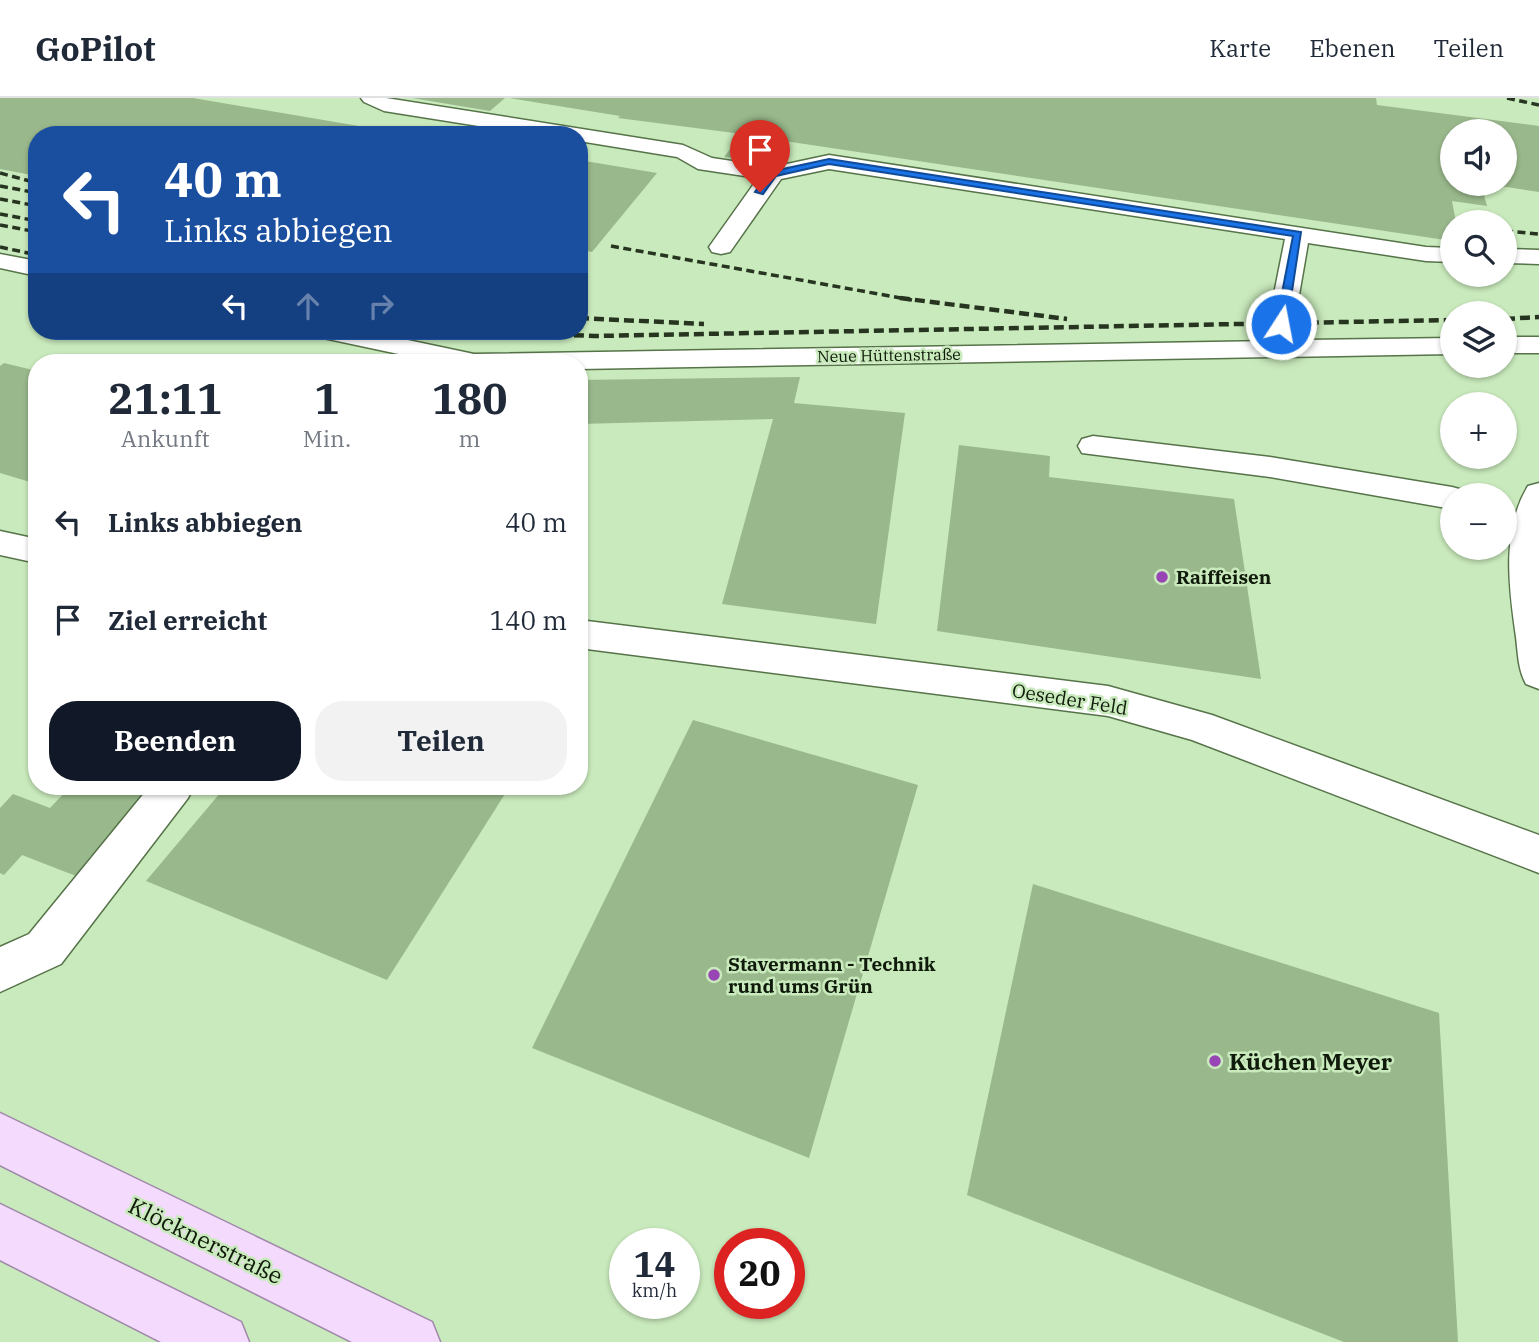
<!DOCTYPE html>
<html lang="de">
<meta charset="utf-8">
<style>
body{margin:0;font-family:"IBM Plex Serif",serif;background:#f2f2f3;color:#1f2937;height:100vh;display:flex;flex-direction:column;font-size:26px;white-space:nowrap}
*{box-sizing:border-box;margin:0}
p{font-size:23px;color:#747a83}
.icon{flex:none;width:38px;height:38px;fill:none;stroke:currentColor;stroke-width:2;stroke-linecap:round;stroke-linejoin:round}
.map{position:relative;flex:1;overflow:hidden}
.side{position:absolute;left:28px;top:256px;width:560px;height:441px;display:flex;flex-direction:column;background:#fff;border-radius:28px;box-shadow:0 2px 5px #0004}
.side>*{flex:none}
.top-card{position:absolute;left:28px;top:28px;width:560px;height:214px;border-radius:28px;box-shadow:0 2px 5px #0004;background:#1a4fa0;color:#fff;overflow:hidden}
.tools{position:absolute;left:1440px;top:21px;display:grid;gap:14px}
.tools a{display:grid;place-items:center;width:77px;height:77px;border-radius:50%;background:#fff;box-shadow:0 2px 5px #0004;font-size:35px}
.speed{position:absolute;left:609px;top:1130px;display:flex;gap:14px;font-size:35px;font-weight:700;text-align:center}
.speed>*{display:grid;place-content:center;width:91px;height:91px;border-radius:50%;background:#fff;box-shadow:0 2px 5px #0004;line-height:1}
.speed small{font-size:18px;font-weight:400}
.speed .limit{border:10px solid #d22;background:#fff;color:#111}
.pin{position:absolute;display:grid;place-items:center;width:60px;height:60px;color:#fff;margin:-72px -30px;border-radius:50% 50% 50% 0;rotate:-45deg;box-shadow:0 0 7px #0007}
.pin .icon{rotate:45deg}
.me{position:absolute;width:77px;margin:-38px;rotate:11deg;stroke-linejoin:round;filter:drop-shadow(0 0 5px #0008)}
.turn{display:flex;align-items:center;gap:24px;height:147px;padding:0 21px;font-size:32px}
.turn .icon{width:91px;height:91px;stroke-width:2.5}
.turn b{display:block;font-size:49px;line-height:60px}
.lanes{display:flex;align-items:center;height:66px;padding:0 21px;background:#0003;justify-content:center;gap:35px;direction:ltr}
.lanes .off{opacity:.35}
.eta{display:flex;justify-content:space-evenly;align-items:center;height:119px;text-align:center}
.eta b{font-size:42px;font-weight:800;line-height:49px}
.cta{display:flex;gap:14px;margin-top:auto;padding:14px 21px}
.cta a{flex:1;height:80px;border-radius:28px;background:#111827;color:#fff;font-size:28px;font-weight:800;line-height:80px;text-align:center}
.cta a+a{background:#f2f2f3;color:#1f2937}
ul{padding:0;list-style:none}
li{display:flex;align-items:center;gap:21px;height:98px;padding:0 21px}
li div{flex:1}
li b{display:block;font-size:26px}
li em{font-style:normal}
header{display:flex;align-items:center;gap:42px;box-sizing:border-box;height:98px;padding:0 35px;background:#fff;border-bottom:2px solid #e0e1e3}
header strong{font-size:33px}
nav{display:flex;gap:38px;margin-inline-start:auto;font-size:24px}
.map>svg:first-child{display:block}
</style>
<header>
<strong>GoPilot</strong>
<nav><a>Karte</a><a>Ebenen</a><a>Teilen</a></nav>
</header>
<div class="map">
<svg width="1539" height="1244" viewBox="0 0 1539 1244">
<rect width="100%" height="100%" fill="#c9eabc"/>
<g fill="#99b88b">
<polygon points="0,0 193,0 412,37 37,37 37,78 0,71"/>
<polygon points="412,0 505,0 490,13"/>
<polygon points="509,0 1376,0 1377,7 1539,28 1539,94 1494,87 1505,86 1505,33 1452,33 1452,86 1481,86 1487,108 1452,103 1456,124 1452,124 1452,143 778,42 762,64 724,59 742,36 618,20 620,18"/>
<polygon points="579,62 657,75 592,154 579,151"/>
<polygon points="4,265 37,273 37,386 0,375 0,268"/>
<polygon points="800,279 794,305 905,315 876,526 722,506 773,321 579,326 579,282"/>
<polygon points="959,347 1050,358 1049,379 1234,401 1261,581 937,533"/>
<polygon points="693,622 918,687 809,1060 532,950"/>
<polygon points="71,688 154,688 76,778 22,757 4,777 0,775 0,710 13,696 50,710"/>
<polygon points="226,688 510,688 387,882 146,783"/>
<polygon points="1033,786 1439,915 1458,1244 1344,1244 967,1097"/>
</g>
<g fill="none" stroke-linecap="round" stroke-linejoin="round">
<defs>
<g id="minor">
<polygon points="361,0 386,0 683,47 712,60 773,69 829,57 1426,149 1452,150 1452,164 1426,163 1308,145 1294,226 1305,242 1452,240 1452,256 579,271 579,264 436,264 328,241 318,239 315,233 365,233 474,256 1278,243 1268,226 1285,141 829,71 781,81 730,154 721,156 712,154 709,149 758,80 698,71 677,59 579,43 579,37 536,37 384,13 364,4"/>
<polygon points="1505,151 1539,152 1539,166 1505,165"/>
<polygon points="0,156 37,163 37,178 0,170"/>
<rect x="1505" y="239" width="34" height="16"/>
<polygon points="1093,338 1270,359 1452,389 1463,392 1466,397 1452,397 1452,411 1270,379 1082,355 1078,348 1082,341"/>
<path d="M1539 385V591L1526 586C1518 572 1518 555 1516 539 1509 490 1501 432 1528 388Z"/>
<polygon points="0,433 37,441 37,465 0,457"/>
<polygon points="579,522 1108,588 1212,617 1539,737 1539,775 1192,642 1108,618 579,550"/>
<polygon points="150,688 194,688 188,700 61,866 0,894 0,849 29,836"/>
</g>
<g id="major">
<polygon points="0,1015 432,1224 440,1244 352,1244 0,1067"/>
<polygon points="0,1106 241,1224 249,1244 161,1244 0,1162"/>
</g>
</defs>
<use href="#minor" stroke="#567349" stroke-width="3"/>
<use href="#major" stroke="#9f88a9" stroke-width="3"/>
<use href="#minor" fill="#fff" fill-rule="evenodd"/>
<use href="#major" fill="#f4dbfe" fill-rule="evenodd"/>
<g stroke="#263420" stroke-width="3.5" stroke-dasharray="8 4.5" stroke-linecap="butt">
<polyline points="1507,0 1539,7"/>
<polyline points="0,75 37,85"/>
<polyline points="0,88 37,95"/>
<polyline points="0,101 37,108"/>
<polyline points="0,116 37,123"/>
<polyline points="0,127 37,134"/>
<polyline points="1505,133 1539,136"/>
<polyline points="611,148 912,202"/>
<polyline points="0,149 37,157"/>
</g>
<g stroke="#263420" stroke-width="4.5" stroke-dasharray="10 5" stroke-linecap="butt">
<polyline points="900,200 1067,221"/>
<polyline points="579,220 704,226"/>
<polyline points="1505,221 1539,219"/>
<polyline points="469,233 594,238 1452,222"/>
</g>
</g>
<polygon fill="#1a73e8" stroke="#114b97" stroke-width="2" points="829,61 1301,134 1287,226 1281,229 1276,226 1293,138 829,66 776,78 763,96 755,94 769,74"/>
<g fill="#9846b5" stroke="#c9eabc" stroke-width="2.5">
<circle cx="1162" cy="479" r="7"/>
<circle cx="714" cy="877" r="7"/>
<circle cx="1215" cy="963" r="7"/>
</g>
<g text-anchor="middle" dominant-baseline="central" stroke-width="5" stroke-linejoin="round" paint-order="stroke">
<g font-size="16" fill="#0f1a0a" stroke="#c9eabc">
<text transform="translate(889 257) rotate(-1)">Neue Hüttenstraße</text>
</g>
<g font-size="19" font-weight="bold" fill="#0f1a0a" stroke="#c9eabc" text-anchor="start">
<text x="1176" y="479">Raiffeisen</text>
<text x="728" y="866">Stavermann - Technik<tspan x="728" dy="22">rund ums Grün</tspan></text>
</g>
<g font-size="19" fill="#0f1a0a" stroke="#c9eabc">
<text transform="translate(1070 601) rotate(9)">Oeseder Feld</text>
</g>
<g font-size="23" font-weight="bold" fill="#0f1a0a" stroke="#c9eabc" text-anchor="start">
<text x="1229" y="963">Küchen Meyer</text>
</g>
<g font-size="23" fill="#0f1a0a" stroke="#c9eabc">
<text transform="translate(206 1142) rotate(26)">Klöcknerstraße</text>
</g>
</g>
</svg>
<div class="tools">
<a><svg class="icon" aria-label="sound" viewBox="0 0 24 24"><path d="M4 9h4l5-4v14l-5-4H4zM17 9q2 3 0 6"/></svg></a>
<a><svg class="icon" aria-label="search" viewBox="0 0 24 24"><circle cx="10" cy="10" r="6"/><path d="M15 15l6 6"/></svg></a>
<a><svg class="icon" aria-label="layers" viewBox="0 0 24 24"><path d="M12 4l9 5-9 5-9-5zM3 14l9 5 9-5"/></svg></a>
<a>+</a>
<a>−</a>
</div>
<div class="speed"><div>14<small>km/h</small></div><div class="limit">20</div></div>
<div class="pin" style="left:760px;top:94px;background:#d93025"><svg class="icon" aria-label="arrive" viewBox="0 0 24 24"><path d="M6 21V4h12l-3 4 3 4H6"/></svg></div>
<svg class="me" style="left:1281px;top:226px" viewBox="-20 -20 40 40"><circle r="17" fill="#1a73e8" stroke="#fff" stroke-width="3"/><path d="M0-11L8 9 0 5-8 9z" fill="#fff"/></svg>
<div class="top-card">
<div class="turn"><svg class="icon" aria-label="left" viewBox="0 0 24 24"><path d="M17 20v-9H6M10 6l-5 5 5 5"/></svg><div><b>40 m</b>Links abbiegen</div></div>
<div class="lanes"><svg class="icon" aria-label="left" viewBox="0 0 24 24"><path d="M17 20v-9H6M10 6l-5 5 5 5"/></svg><svg class="icon off" aria-label="ahead" viewBox="0 0 24 24"><path d="M12 20V5M6 11l6-6 6 6"/></svg><svg class="icon off" aria-label="right" viewBox="0 0 24 24"><path d="M7 20v-9h11M14 6l5 5-5 5"/></svg></div>
</div>
<section class="side">
<div class="eta">
<div><b>21:11</b><p>Ankunft</p></div>
<div><b>1</b><p>Min.</p></div>
<div><b>180</b><p>m</p></div>
</div>
<ul>
<li><svg class="icon" aria-label="left" viewBox="0 0 24 24"><path d="M17 20v-9H6M10 6l-5 5 5 5"/></svg><div><b>Links abbiegen</b></div><em>40 m</em></li>
<li><svg class="icon" aria-label="arrive" viewBox="0 0 24 24"><path d="M6 21V4h12l-3 4 3 4H6"/></svg><div><b>Ziel erreicht</b></div><em>140 m</em></li>
</ul>
<div class="cta"><a>Beenden</a><a>Teilen</a></div>
</section>
</div>
